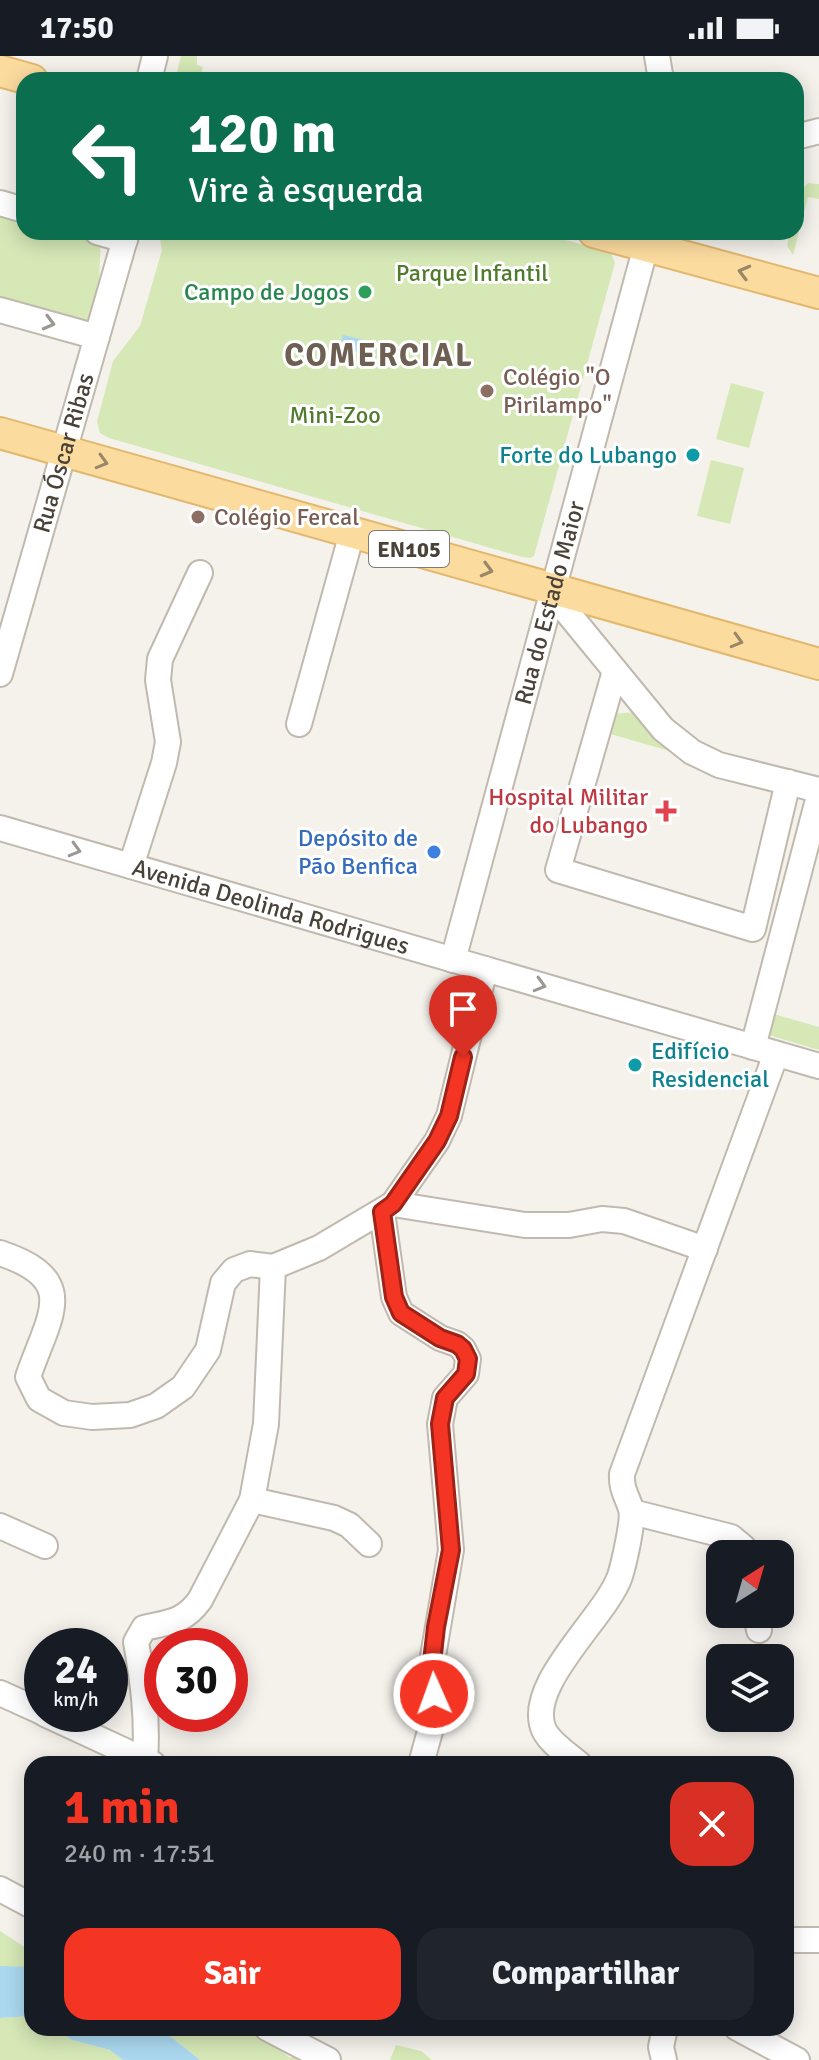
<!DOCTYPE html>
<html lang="pt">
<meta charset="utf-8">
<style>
body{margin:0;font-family:Signika,sans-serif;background:#20242c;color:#f1f3f6;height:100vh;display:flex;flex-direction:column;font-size:30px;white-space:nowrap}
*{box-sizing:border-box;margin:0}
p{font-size:26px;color:#9ea1a6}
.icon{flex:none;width:44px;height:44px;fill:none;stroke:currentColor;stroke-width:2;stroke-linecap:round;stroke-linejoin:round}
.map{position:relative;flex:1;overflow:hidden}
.side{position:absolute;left:24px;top:1700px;width:770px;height:280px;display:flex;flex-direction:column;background:#171b24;border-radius:24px;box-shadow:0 4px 20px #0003}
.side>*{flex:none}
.hud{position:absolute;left:16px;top:16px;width:788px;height:168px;border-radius:24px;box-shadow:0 4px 20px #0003;background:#0b6e4f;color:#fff;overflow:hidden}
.needle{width:52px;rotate:37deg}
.tools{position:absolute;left:706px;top:1484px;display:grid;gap:16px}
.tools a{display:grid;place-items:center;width:88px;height:88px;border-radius:16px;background:#171b24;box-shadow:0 4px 20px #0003;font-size:40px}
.speed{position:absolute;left:24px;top:1572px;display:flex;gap:16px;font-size:40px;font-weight:700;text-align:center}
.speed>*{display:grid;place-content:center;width:104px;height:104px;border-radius:50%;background:#171b24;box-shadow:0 4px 20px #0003;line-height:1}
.speed small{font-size:20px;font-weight:400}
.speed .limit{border:12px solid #d22;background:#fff;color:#111}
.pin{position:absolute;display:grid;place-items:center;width:68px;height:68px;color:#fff;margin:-82px -34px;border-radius:50% 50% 50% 0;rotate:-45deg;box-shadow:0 0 8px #0007}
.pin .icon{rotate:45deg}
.me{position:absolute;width:88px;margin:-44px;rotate:358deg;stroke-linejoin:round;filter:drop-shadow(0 0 6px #0008)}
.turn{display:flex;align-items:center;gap:28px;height:168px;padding:0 40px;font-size:36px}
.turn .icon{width:104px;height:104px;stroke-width:2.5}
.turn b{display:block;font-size:56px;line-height:68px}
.round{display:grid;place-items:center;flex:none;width:84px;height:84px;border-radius:24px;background:#20242c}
.headline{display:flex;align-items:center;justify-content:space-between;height:136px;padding:0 40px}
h1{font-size:48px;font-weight:800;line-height:60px;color:#f43524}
.cta{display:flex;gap:16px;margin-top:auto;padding:16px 40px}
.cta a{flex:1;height:92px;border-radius:24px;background:#f43524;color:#fff;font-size:32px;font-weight:800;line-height:92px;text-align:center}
.cta a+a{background:#20242c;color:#f1f3f6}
.status{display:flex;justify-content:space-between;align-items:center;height:56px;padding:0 40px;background:#171b24;direction:ltr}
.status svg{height:22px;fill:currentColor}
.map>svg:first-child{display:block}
</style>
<div class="status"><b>17:50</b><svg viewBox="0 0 49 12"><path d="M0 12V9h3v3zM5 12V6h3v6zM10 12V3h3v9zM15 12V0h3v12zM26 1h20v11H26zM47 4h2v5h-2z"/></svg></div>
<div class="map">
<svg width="819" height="2004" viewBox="0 0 819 2004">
<rect width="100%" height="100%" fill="#f5f2ec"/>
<g fill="#d5e8b6">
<polygon points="181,0 197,0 197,9 203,11 199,24 175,24"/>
<path d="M808 127 819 128V143L808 141 793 199 787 190 790 176H796C796 159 795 140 808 127Z"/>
<polygon points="0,136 24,145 24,176 101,176 97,281 0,256"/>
<polygon points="159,176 538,176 611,197 615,207 534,500 530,502 522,501 109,382 100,377 97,366 113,305 140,270 162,194"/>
<polygon points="731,327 764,336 749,392 716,383"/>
<polygon points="711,404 744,412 730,468 697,460"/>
<polygon points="640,656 673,696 607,677 611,658"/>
<polygon points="770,957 819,971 819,994 765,978"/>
<polygon points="0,1875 32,1896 32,1911 0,1911"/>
<polygon points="32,1960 32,1972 54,1972 72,1984 110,1994 123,2004 0,2004 0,1962"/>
<polygon points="160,1972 231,1972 271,1986 290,2002 299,1995 313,2004 200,2004"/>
<polygon points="396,1989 421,1995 432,2004 390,2004"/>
</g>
<g fill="#abd8ef">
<polygon points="343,279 364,284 360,297 340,291"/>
<polygon points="0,1910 32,1911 32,1960 0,1962"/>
<polygon points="54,1972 160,1972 200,2004 123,2004 110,1994 72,1984"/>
</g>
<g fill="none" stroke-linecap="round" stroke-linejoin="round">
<defs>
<g id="minor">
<polyline points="657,0 661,24"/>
<polyline points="149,24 155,0"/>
<polyline points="796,81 819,75"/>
<polyline points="0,147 24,154"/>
<polyline points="97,176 125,184"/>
<polyline points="0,254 97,281"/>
<polyline points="555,533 567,556 663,673 692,696 719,709 819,734"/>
<polyline points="615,615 558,814 753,873 788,726"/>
<path id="s1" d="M0 618 127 176"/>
<polyline points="299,668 352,477"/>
<path id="s2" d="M0 772 819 1010"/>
<polyline points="131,810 164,707 168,686 158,624 160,603 200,517"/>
<path id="s3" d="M453 904 646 190"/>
<polyline points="753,991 819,740"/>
<polyline points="393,1148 525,1169 569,1169 602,1163 624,1165 705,1193"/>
<polyline points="382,1156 394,1241 401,1257 440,1282 457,1288 463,1293 468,1303 466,1318 445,1342 440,1368 451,1494 432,1606 435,1657 421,1708"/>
<path d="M0 1197C81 1224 49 1259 28 1321L39 1343 64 1357 92 1361 130 1359 156 1350 183 1331 208 1294 223 1227 234 1214 250 1208 273 1211 319 1192 393 1148 437 1085 449 1060 485 913"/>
<polyline points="252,1444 334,1462 349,1469 369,1488"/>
<polyline points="632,1456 731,1481 743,1491 744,1498"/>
<polyline points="0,1470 45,1490"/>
<polyline points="756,1558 759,1574"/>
<polyline points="0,1637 42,1656"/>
<polyline points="45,1658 153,1708"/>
<path d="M145 1704C148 1664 143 1626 136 1586L144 1572C170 1566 184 1566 200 1544L252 1444 266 1368 273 1211"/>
<path d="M579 1708C569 1699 550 1687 544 1674 524 1629 606 1561 620 1520 624 1507 634 1464 631 1453 627 1440 621 1433 622 1418L776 998"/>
<polyline points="0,1833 32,1850"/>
<polyline points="786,1884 819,1884"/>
<polyline points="267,1972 328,2004"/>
<polyline points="737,1972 797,2004"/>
<polyline points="664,2004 661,1991 665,1972"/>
</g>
<g id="major">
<polyline points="0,15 32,24"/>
<polyline points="594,176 819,237"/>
<polyline points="0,377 819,608"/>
</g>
</defs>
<use href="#minor" stroke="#c1b9ae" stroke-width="28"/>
<use href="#major" stroke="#e2b76e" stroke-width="34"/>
<use href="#minor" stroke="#fff" stroke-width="24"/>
<use href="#major" stroke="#fcdb9f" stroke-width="30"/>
</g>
<defs><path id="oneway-chevron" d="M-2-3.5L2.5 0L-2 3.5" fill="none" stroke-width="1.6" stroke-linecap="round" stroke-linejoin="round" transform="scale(2)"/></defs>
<g stroke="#9a8767">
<use href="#oneway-chevron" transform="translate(744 216) rotate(-165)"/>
<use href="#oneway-chevron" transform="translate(102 406) rotate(16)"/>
<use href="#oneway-chevron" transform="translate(487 514) rotate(15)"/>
<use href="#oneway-chevron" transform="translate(737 585) rotate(16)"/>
</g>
<g stroke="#9b9792">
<use href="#oneway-chevron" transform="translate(49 267) rotate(15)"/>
<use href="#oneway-chevron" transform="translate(75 794) rotate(16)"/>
<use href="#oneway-chevron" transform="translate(540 929) rotate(16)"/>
</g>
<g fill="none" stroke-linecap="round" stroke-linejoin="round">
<defs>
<polyline id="route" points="434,1638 432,1606 436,1571 451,1494 440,1368 445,1342 466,1318 468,1303 463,1293 457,1288 440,1282 401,1257 394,1241 382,1156 393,1148 437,1085 449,1060 463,1001"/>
</defs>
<use href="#route" stroke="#9f2217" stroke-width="20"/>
<use href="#route" stroke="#f43524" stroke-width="14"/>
</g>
<circle fill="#2e9e5b" stroke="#fff" stroke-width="3" cx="365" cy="236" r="8"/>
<g fill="#8d6e63" stroke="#fff" stroke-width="3">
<circle cx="487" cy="335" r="8"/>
<circle cx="198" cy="461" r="8"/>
</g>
<g fill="#0f9aa8" stroke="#fff" stroke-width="3">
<circle cx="693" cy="399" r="8"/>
<circle cx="635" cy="1009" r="8"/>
</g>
<path fill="#e0444e" stroke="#fff" stroke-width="3" d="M662 743h8v8h8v8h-8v8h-8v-8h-8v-8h8z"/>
<circle fill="#3f7fe0" stroke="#fff" stroke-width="3" cx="434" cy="796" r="8"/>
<g text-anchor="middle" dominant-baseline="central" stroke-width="6" stroke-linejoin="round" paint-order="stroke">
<rect fill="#fff" stroke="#807b74" stroke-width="2" x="369" y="475" width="80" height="36" rx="6"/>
<g font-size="22" font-weight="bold" fill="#4a4239">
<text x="409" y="493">EN105</text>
</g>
<g font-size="24" fill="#507b2d" stroke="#fff">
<text x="472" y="217">Parque Infantil</text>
<text x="335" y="359">Mini-Zoo</text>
</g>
<g font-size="24" fill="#27864d" stroke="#fff" text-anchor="end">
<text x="349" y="236">Campo de Jogos</text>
</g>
<g font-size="24" fill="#785e54" stroke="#fff" text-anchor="start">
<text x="503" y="321">Colégio "O<tspan x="503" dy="28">Pirilampo"</tspan></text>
<text x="214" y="461">Colégio Fercal</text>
</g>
<g font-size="24" fill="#4a4239" stroke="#fff">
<text stroke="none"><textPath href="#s1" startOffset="230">Rua Óscar Ribas</textPath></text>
<text stroke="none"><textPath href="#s3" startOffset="370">Rua do Estado Maior</textPath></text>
<text stroke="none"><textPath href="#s2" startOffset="282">Avenida Deolinda Rodrigues</textPath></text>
</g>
<g font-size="24" fill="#0d838f" stroke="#fff" text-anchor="end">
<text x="677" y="399">Forte do Lubango</text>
<text x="651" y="995" text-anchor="start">Edifício<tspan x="651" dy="28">Residencial</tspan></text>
</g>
<g font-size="24" fill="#be3a42" stroke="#fff" text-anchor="end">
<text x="648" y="741">Hospital Militar<tspan x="648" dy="28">do Lubango</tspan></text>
</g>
<g font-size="24" fill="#366cbe" stroke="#fff" text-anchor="end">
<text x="418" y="782">Depósito de<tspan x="418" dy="28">Pão Benfica</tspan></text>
</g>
<g font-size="32" font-weight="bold" letter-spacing="2" fill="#6d5f51" stroke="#fff">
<text x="379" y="299">COMERCIAL</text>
</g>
</g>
</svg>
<div class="tools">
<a><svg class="needle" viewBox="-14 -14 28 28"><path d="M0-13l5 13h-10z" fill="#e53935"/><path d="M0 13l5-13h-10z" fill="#9ea1a6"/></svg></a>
<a><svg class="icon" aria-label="layers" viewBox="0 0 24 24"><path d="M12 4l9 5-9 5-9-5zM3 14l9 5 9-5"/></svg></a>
</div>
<div class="speed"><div>24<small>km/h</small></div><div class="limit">30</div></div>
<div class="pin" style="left:463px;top:1001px;background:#d93025"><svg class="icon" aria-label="arrive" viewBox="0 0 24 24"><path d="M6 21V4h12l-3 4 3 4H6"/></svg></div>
<svg class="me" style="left:434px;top:1638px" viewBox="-20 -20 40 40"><circle r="17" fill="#f43524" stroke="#fff" stroke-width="3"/><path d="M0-11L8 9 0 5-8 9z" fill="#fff"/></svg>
<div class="hud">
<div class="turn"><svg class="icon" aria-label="left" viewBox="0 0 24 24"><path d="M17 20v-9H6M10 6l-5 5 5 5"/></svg><div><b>120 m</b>Vire à esquerda</div></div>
</div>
<section class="side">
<div class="headline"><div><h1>1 min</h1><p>240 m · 17:51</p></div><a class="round" style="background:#d93025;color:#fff"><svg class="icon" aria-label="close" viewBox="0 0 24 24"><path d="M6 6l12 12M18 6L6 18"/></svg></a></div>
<div class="cta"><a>Sair</a><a>Compartilhar</a></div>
</section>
</div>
